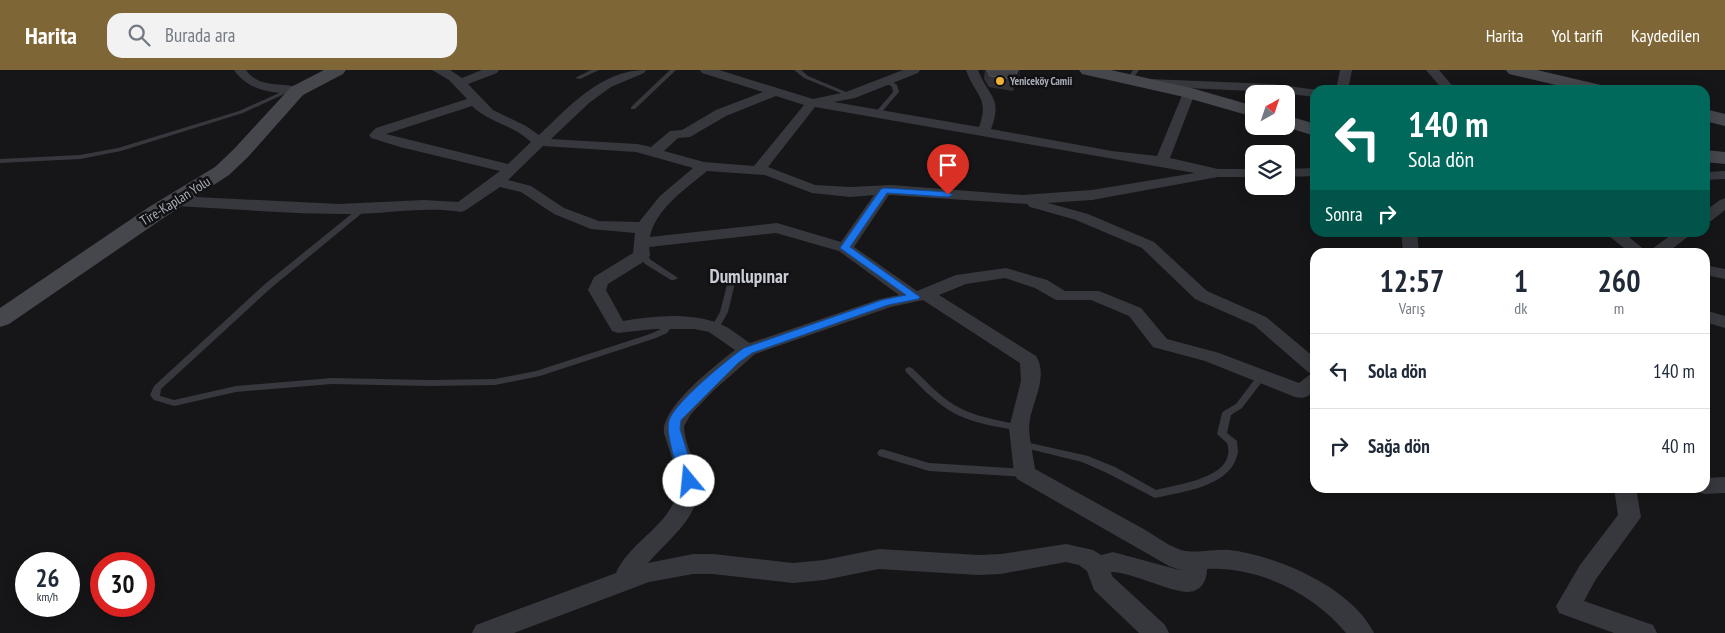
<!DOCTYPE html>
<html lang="tr">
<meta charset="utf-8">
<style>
body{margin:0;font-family:"PT Sans Narrow",sans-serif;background:#f2f2f3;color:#1f2937;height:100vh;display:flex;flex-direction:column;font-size:19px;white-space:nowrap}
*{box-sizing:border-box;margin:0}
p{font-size:16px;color:#747a83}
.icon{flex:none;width:28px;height:28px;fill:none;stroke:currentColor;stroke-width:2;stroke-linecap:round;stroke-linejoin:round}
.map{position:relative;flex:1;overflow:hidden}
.side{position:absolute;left:1310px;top:178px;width:400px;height:245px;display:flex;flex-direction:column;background:#fff;border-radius:15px;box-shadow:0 2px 12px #0003}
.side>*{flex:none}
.banner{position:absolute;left:1310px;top:15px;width:400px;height:152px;border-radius:15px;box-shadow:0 2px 12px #0003;background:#00695c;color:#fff;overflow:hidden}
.needle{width:32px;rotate:40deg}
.tools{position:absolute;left:1245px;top:15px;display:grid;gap:10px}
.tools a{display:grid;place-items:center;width:50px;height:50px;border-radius:10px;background:#fff;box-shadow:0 2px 12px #0003;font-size:25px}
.speed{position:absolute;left:15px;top:482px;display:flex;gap:10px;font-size:25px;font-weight:700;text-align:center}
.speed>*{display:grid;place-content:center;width:65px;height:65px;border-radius:50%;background:#fff;box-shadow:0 2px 12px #0003;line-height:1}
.speed small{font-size:12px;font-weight:400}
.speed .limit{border:8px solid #d22;background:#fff;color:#111}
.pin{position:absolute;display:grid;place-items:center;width:42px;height:42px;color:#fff;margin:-51px -21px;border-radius:50% 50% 50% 0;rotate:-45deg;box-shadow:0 0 5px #0007}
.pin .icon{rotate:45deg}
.me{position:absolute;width:55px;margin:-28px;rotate:343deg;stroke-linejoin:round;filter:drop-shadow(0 0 4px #0008)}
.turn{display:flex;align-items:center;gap:18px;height:105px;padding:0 15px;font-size:22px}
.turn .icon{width:65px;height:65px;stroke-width:2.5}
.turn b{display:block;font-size:35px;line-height:42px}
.then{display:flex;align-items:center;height:48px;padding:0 15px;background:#0003;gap:10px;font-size:19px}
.eta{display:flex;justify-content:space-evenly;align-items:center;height:85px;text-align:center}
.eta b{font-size:30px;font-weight:800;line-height:35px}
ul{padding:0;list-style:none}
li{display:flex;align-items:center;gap:15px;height:75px;padding:0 15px;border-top:1px solid #e0e1e3}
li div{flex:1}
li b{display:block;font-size:19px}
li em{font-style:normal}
header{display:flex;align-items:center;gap:30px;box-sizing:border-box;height:70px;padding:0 25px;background:#7e6636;color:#fff}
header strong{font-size:24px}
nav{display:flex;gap:28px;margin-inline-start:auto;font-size:18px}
.search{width:350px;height:45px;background:#f2f2f3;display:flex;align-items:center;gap:12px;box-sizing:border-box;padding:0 18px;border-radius:15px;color:#747a83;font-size:19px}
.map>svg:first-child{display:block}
</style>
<header>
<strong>Harita</strong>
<div class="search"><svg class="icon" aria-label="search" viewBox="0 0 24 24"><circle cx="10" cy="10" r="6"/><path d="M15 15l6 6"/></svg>Burada ara</div>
<nav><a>Harita</a><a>Yol tarifi</a><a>Kaydedilen</a></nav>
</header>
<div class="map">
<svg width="1725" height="563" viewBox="0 0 1725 563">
<rect width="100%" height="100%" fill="#161618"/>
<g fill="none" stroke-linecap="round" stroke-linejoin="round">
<g fill="#37383d" fill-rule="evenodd">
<polygon points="591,0 599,0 580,9 575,8"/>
<polygon points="670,0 676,0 635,39 631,39 631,37"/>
<polygon points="794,0 801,0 808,6 853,25 848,26 804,8"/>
<polygon points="1133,0 1139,0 1132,10 1128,10 1127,9"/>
<polygon points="885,10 889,10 897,15 899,22 880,44 878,45 875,43 893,22 892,17 885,12"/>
<polygon points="288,19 293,20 243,43 121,81 80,89 0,93 0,89 80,85 118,78 239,41"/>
<polygon points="360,137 363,137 367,139 271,218 161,319 160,326 174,330 236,316 332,308 429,310 495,309 536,301 650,264 661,259 668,250 674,250 675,252 667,263 656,268 540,306 495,315 429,316 332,314 236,322 174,336 154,330 150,325 154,316 265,214"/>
<polygon points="639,183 645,183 651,190 678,208 674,210 671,210 645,194 638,185"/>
<polygon points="728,211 731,211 735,213 728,242 718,260 712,260 711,258 720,242"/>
<path d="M909 297 912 298C926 311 939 326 956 336 975 347 998 350 1019 355L1022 356 1024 358 1022 360 1019 361C995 356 968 353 947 339 932 329 919 315 906 302L905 300 906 298Z"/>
<path d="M1261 304 1264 305 1266 307 1264 309 1242 338 1231 345 1227 363 1237 371C1237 376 1239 382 1237 386 1229 417 1181 422 1155 428L1107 403 1082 392 1021 377 1018 376 1016 374 1018 372 1021 371 1088 386 1115 397 1156 420C1175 415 1224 409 1228 385 1229 381 1228 376 1227 373L1217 364 1222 343 1224 341 1236 334 1258 305Z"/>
<polygon points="882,379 929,393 1025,399 1029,400 1030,403 1029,406 1025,407 929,401 879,386 877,383 879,380"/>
</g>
<g fill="#37383d" fill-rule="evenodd">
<path d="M234 0H246C261 22 292 9 303 21L297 25C273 22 249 22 234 0Z"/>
<path d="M432 0H450L462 8 482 0H499L497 3 468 14 493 40 526 56 539 65C570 36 601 0 646 0L644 3 611 17 589 33 551 69 637 74 651 77 670 61 682 60 716 40 763 22 702 3 700 0H719L813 29 846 22 903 0H920L918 3 855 28 834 32 979 57C990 27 975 26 966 0H978C989 28 1003 27 991 59L1112 81 1157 86 1183 23 1184 20H1194L1195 23 1170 88 1218 99H1254V107H1218L1092 130 1048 133 1088 144 1154 172 1207 221 1266 247 1315 288V321C1308 327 1304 329 1295 327L1205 291 1153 277 1129 246 1091 230H1056L1035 218 1005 208 966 214 939 225 1036 286C1050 309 1029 335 1029 359 1030 372 1033 386 1035 399 1069 418 1104 437 1138 456 1152 463 1166 475 1181 480 1194 484 1216 479 1230 480 1278 486 1352 518 1374 563H1346C1314 524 1258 496 1207 499 1207 511 1201 522 1187 522 1164 520 1135 503 1111 502L1112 506 1165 555 1169 563H1139L1094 520 1087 501 1079 495 1066 492 1001 504 978 505 879 499 824 510 793 513 713 504H693L649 512 514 563H472L476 555 616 503C630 470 677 452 677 416 677 398 669 380 664 363 661 337 716 295 735 280L709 262 694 259H654L618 263 612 261 588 220 594 207 633 183 635 163 591 159 554 144 521 122 500 117 466 140 461 142C424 136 388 144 351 144 292 144 233 139 175 136L170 134 167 131 170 128 175 126 339 134 424 130 458 132 500 101 400 77 371 68 369 65 376 58 467 29 449 10ZM776 26 804 35 754 96 704 92 664 81 678 68 690 67 726 46ZM472 36C489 53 514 55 531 72L508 94 386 64ZM815 37 1195 103 1092 120 1022 125 891 115 850 117 815 115 768 97ZM543 76 636 82 693 98 660 126 639 152 599 151 564 138 531 116 508 110ZM707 101 765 105 812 123 850 127 874 125 841 172 777 153 650 167C655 139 687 118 707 101ZM889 125 1027 134 1030 137 1076 150 1142 178 1195 229 1254 255 1308 302 1312 303 1299 313 1219 283 1167 269 1141 238 1099 221H1065L1047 210 1006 198 956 205 917 221 854 177ZM776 163 839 181 899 225 880 229 750 273C740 267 731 258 720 254 690 242 654 246 623 251L606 220 608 214 648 189 650 185 649 177ZM923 230 1020 293 1021 311 1009 358 1014 403 1017 409 1169 496 1183 501 1113 482 1101 485 1093 480 1066 474 1001 484 978 485 879 479 824 490 793 493 713 484H693L648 493C672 465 707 443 697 401 693 387 684 371 684 356L691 344 713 321 755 284 891 237Z"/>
<polygon points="1340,0 1352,0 1348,20 1336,20"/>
<polygon points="1426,0 1439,0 1456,20 1443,20"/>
<polygon points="1149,9 1273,14 1318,20 1315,20 1315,27 1273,22 1145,16 1143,13"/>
<polygon points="1315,98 1315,106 1286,107 1286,99"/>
<polygon points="1725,101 1725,109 1705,110 1705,102"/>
<polygon points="1725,128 1725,140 1711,151 1705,153 1705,141 1720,130"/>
<polygon points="1401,162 1417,162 1419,182 1403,182"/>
<polygon points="1604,162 1623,162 1647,182 1629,182"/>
<polygon points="1675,162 1694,162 1668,182 1650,182 1652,179"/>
<polygon points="1705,195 1725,199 1725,209 1705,205"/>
<polygon points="1705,240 1725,246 1725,258 1705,252"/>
<polygon points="1725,407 1725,423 1705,424 1697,422 1695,418 1705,418 1705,408"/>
<polygon points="1614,418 1636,418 1641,447 1596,509 1584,531 1653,555 1657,563 1614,563 1559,543 1556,536 1580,495 1618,445"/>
</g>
<g fill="#45474d" fill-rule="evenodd">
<polygon points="324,0 346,0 343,4 303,25 248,87 229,105 165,147 9,254 0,257 0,238 149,137 215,97 234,79 291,17"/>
<polygon points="1079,0 1111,0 1195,19 1254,36 1254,47 1184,27 1082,4"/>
<polygon points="1506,0 1537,0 1605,16 1608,20 1577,20 1509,4"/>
<polygon points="1705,39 1725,44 1725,56 1705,51"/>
<polygon points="1286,45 1315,54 1315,66 1283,56 1286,56"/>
<polygon points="1705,80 1725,82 1725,94 1705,92"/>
</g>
</g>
<polygon fill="#323236" points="985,0 1020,0 1020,6 1013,21 989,17 984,9"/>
<polygon fill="#212124" points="1018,0 1020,0 1020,6 1013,21 1014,9"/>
<polygon fill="#3f3f44" stroke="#4f5156" points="987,0 1018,0 1014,9 990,6"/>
<path fill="#1a73e8" stroke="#114b97" d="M885 118 948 122 953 125 948 127 887 123 850 177 920 227 918 229 888 235 752 283 738 293 681 350 680 359 696 411 694 414H684C678 403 665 363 669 351 673 334 728 289 744 278L882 230 906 225 840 178 881 119Z"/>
<circle fill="#f2b134" stroke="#111113" stroke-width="2" cx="1000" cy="11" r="5"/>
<g text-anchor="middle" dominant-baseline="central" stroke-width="5" stroke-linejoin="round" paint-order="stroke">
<g font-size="11" font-weight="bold" fill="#a8adb8" stroke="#111113" text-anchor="start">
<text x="1010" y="11">Yeniceköy Camii</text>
</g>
<g font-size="14" fill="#a8adb8" stroke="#111113">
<text transform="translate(175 131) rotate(-32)">Tire-Kaplan Yolu</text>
</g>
<g font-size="19" font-weight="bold" fill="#c9ccd4" stroke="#111113">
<text x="749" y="206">Dumlupınar</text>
</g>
</g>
</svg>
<div class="tools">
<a><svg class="needle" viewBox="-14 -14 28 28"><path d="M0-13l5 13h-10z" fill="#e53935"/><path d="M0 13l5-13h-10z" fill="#747a83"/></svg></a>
<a><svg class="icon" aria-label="layers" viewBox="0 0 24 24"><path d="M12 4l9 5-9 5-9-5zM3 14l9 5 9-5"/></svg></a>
</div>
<div class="speed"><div>26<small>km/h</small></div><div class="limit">30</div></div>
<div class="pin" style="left:948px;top:125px;background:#d93025"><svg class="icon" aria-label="arrive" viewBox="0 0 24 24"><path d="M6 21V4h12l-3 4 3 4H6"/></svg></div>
<svg class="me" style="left:689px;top:411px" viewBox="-20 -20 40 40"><circle r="19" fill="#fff"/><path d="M0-13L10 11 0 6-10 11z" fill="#1a73e8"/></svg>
<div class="banner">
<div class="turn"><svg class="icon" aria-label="left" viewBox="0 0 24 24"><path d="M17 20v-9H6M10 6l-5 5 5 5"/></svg><div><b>140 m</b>Sola dön</div></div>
<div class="then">Sonra<svg class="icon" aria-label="right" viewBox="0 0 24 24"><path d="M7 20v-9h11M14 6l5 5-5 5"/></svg></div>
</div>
<section class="side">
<div class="eta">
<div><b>12:57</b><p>Varış</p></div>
<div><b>1</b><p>dk</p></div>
<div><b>260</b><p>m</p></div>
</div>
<ul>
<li><svg class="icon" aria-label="left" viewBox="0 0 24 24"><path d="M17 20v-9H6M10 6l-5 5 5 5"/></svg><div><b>Sola dön</b></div><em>140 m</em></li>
<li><svg class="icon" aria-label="right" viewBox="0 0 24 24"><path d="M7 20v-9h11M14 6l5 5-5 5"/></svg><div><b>Sağa dön</b></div><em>40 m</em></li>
</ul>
</section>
</div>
